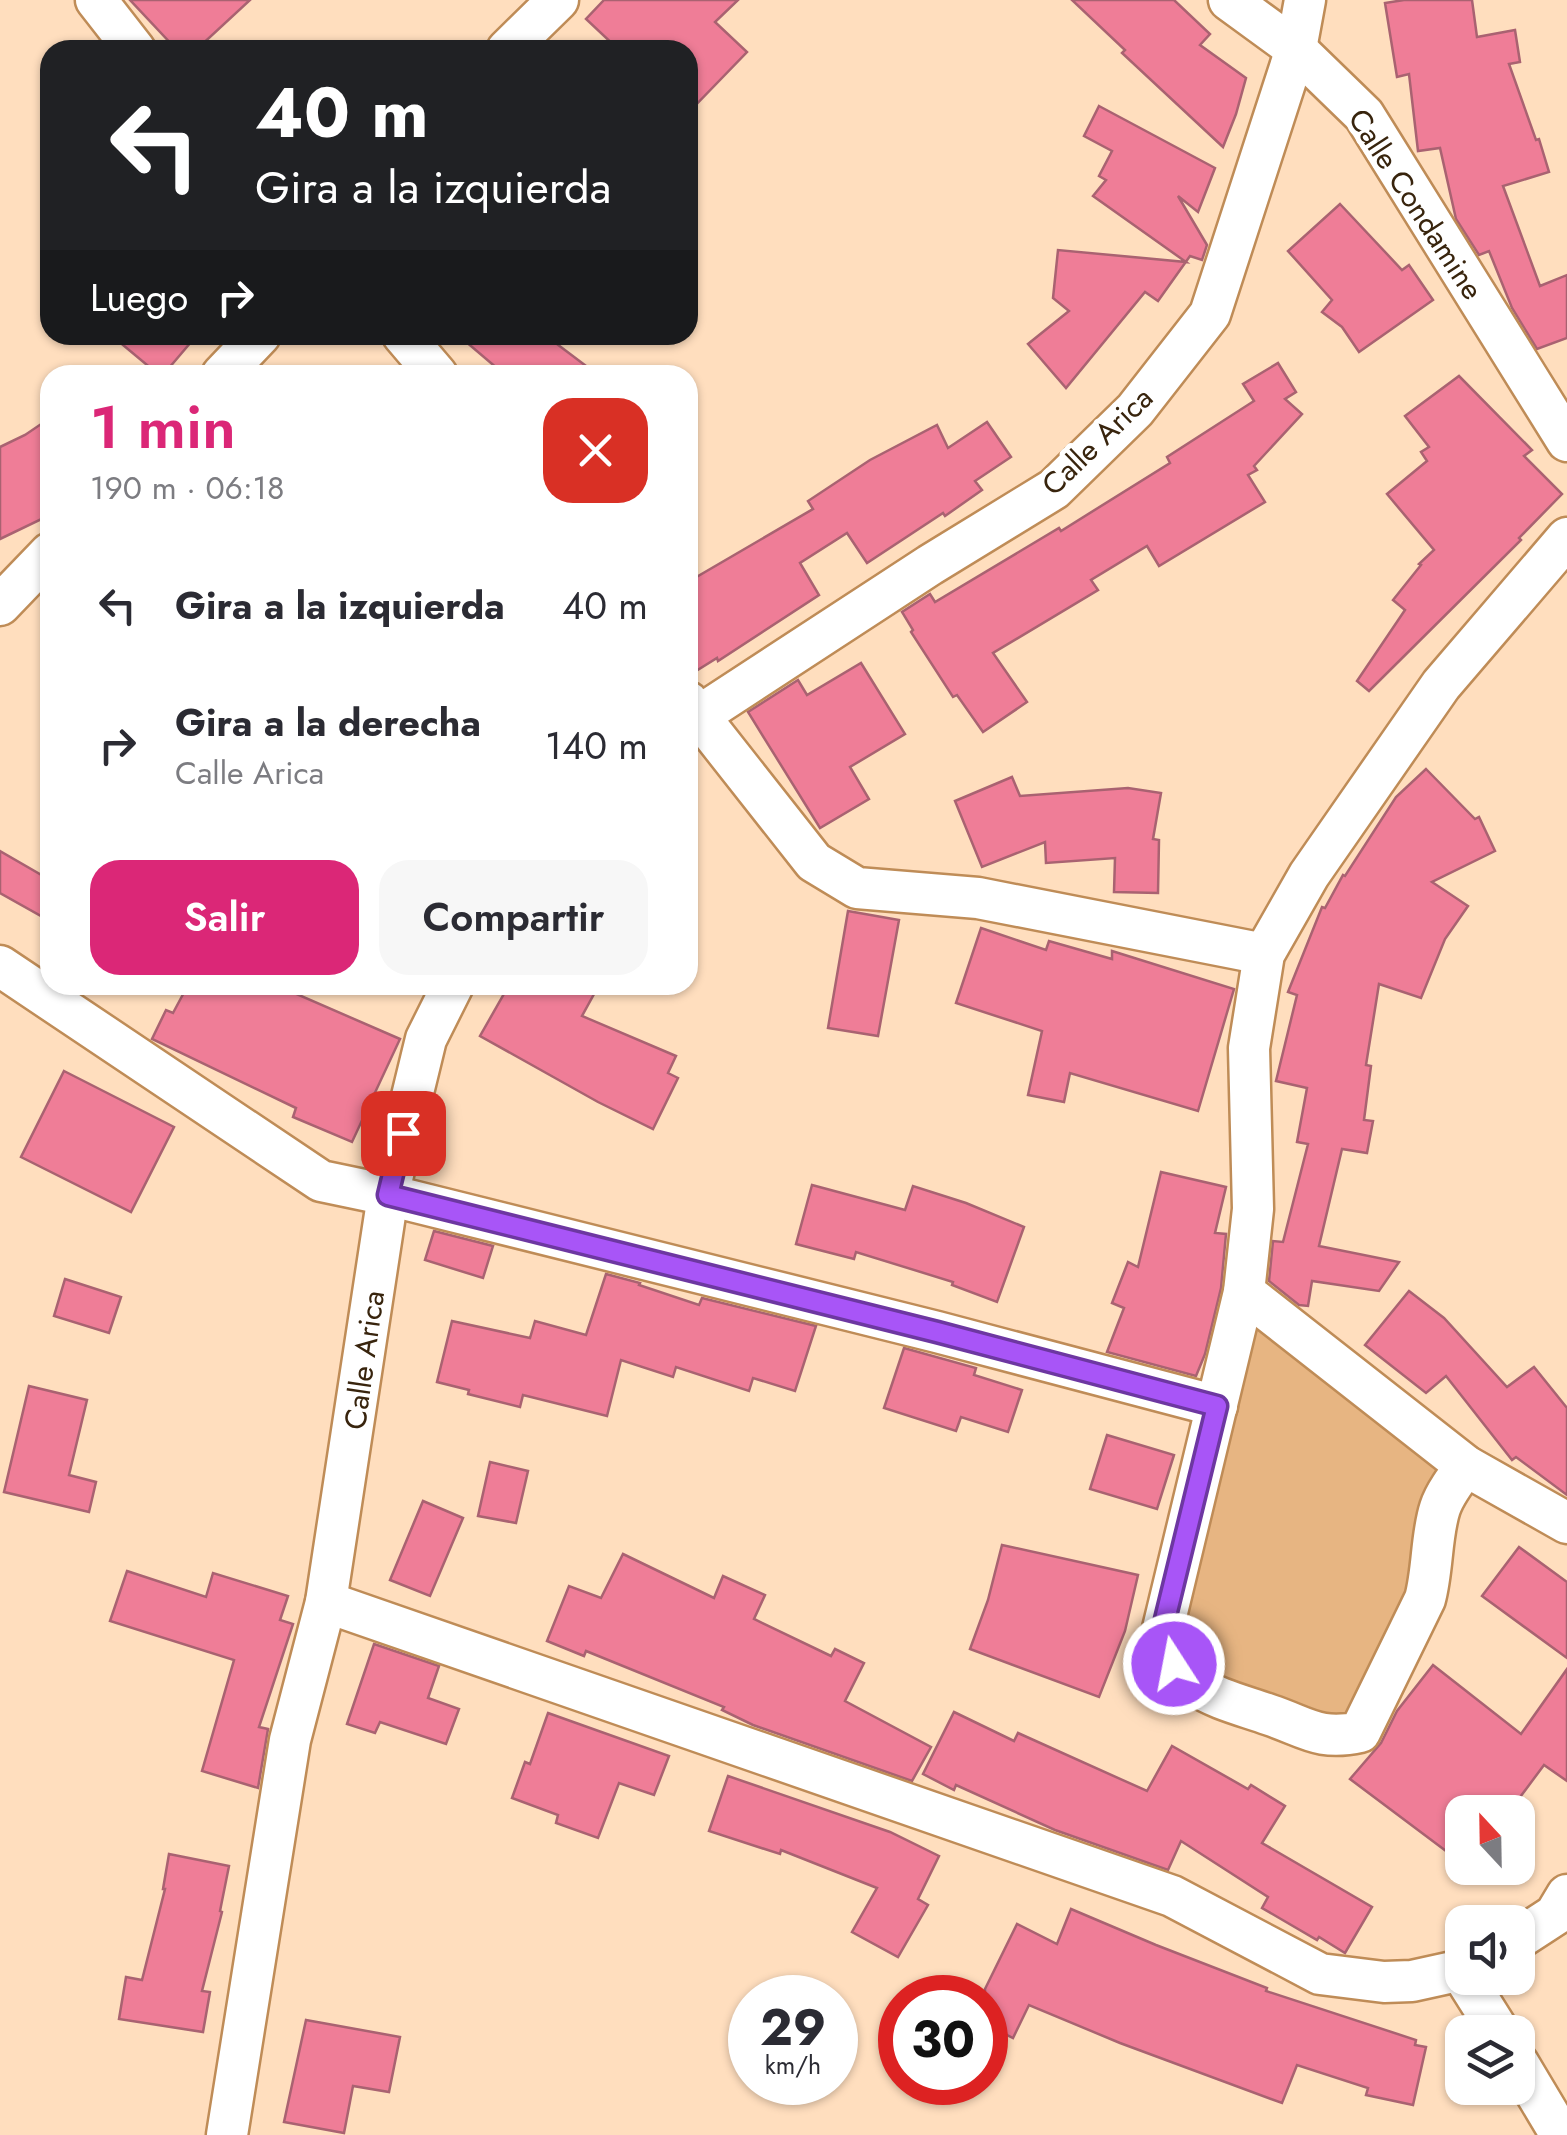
<!DOCTYPE html>
<html lang="es">
<meta charset="utf-8">
<style>
body{margin:0;font-family:Jost,sans-serif;background:#f7f7f7;color:#2b2b33;height:100vh;display:flex;flex-direction:column;font-size:38px;white-space:nowrap}
*{box-sizing:border-box;margin:0}
p{font-size:32px;color:#7c7c81}
.icon{flex:none;width:55px;height:55px;fill:none;stroke:currentColor;stroke-width:2;stroke-linecap:round;stroke-linejoin:round}
.map{position:relative;flex:1;overflow:hidden}
.drawer{position:absolute;left:40px;top:365px;width:658px;height:630px;display:flex;flex-direction:column;background:#fff;border-radius:30px;box-shadow:0 2px 8px #0004}
.drawer>*{flex:none}
.banner{position:absolute;left:40px;top:40px;width:658px;height:305px;border-radius:30px;box-shadow:0 2px 8px #0004;background:#202124;color:#fff;overflow:hidden}
.needle{width:65px;rotate:338deg}
.tools{position:absolute;left:1445px;top:1795px;display:grid;gap:20px}
.tools a{display:grid;place-items:center;width:90px;height:90px;border-radius:20px;background:#fff;box-shadow:0 2px 8px #0004;font-size:50px}
.speed{position:absolute;left:728px;top:1975px;display:flex;gap:20px;font-size:50px;font-weight:700;text-align:center}
.speed>*{display:grid;place-content:center;width:130px;height:130px;border-radius:50%;background:#fff;box-shadow:0 2px 8px #0004;line-height:1}
.speed small{font-size:25px;font-weight:400}
.speed .limit{border:15px solid #d22;background:#fff;color:#111}
.pin{position:absolute;display:grid;place-items:center;width:85px;height:85px;color:#fff;margin:-42px;border-radius:20px;box-shadow:0 5px 15px #0006}
.me{position:absolute;width:110px;margin:-55px;rotate:349deg;stroke-linejoin:round;filter:drop-shadow(0 0 8px #0008)}
.turn{display:flex;align-items:center;gap:35px;height:210px;padding:0 50px;font-size:45px}
.turn .icon{width:130px;height:130px;stroke-width:2.5}
.turn b{display:block;font-size:70px;line-height:85px}
.then{display:flex;align-items:center;height:95px;padding:0 50px;background:#0003;gap:20px;font-size:38px}
.round{display:grid;place-items:center;flex:none;width:105px;height:105px;border-radius:30px;background:#f7f7f7}
.head{display:flex;align-items:center;justify-content:space-between;height:170px;padding:0 50px}
h1{font-size:60px;font-weight:600;line-height:75px;color:#db2777}
.action{display:flex;gap:20px;margin-top:auto;padding:20px 50px}
.action a{flex:1;height:115px;border-radius:30px;background:#db2777;color:#fff;font-size:40px;font-weight:600;line-height:115px;text-align:center}
.action a+a{background:#f7f7f7;color:#2b2b33}
ul{padding:0;list-style:none}
li{display:flex;align-items:center;gap:30px;height:140px;padding:0 50px}
li div{flex:1}
li b{display:block;font-size:38px}
li em{font-style:normal}
.map>svg:first-child{display:block}
</style>
<div class="map">
<svg width="1567" height="2135" viewBox="0 0 1567 2135">
<rect width="100%" height="100%" fill="#ffdebe"/>
<polygon fill="#e7b582" points="1244,1292 1466,1466 1360,1732 1174,1664"/>
<g fill="#ef7d97" stroke="#a96271" stroke-width="2.5">
<polygon points="130,0 250,0 196,50 177,50"/>
<polygon points="604,0 738,0 715,22 747,52 688,113 688,50 619,50 586,19"/>
<polygon points="1072,0 1174,0 1210,34 1200,45 1246,78 1236,114 1223,147 1122,53 1125,50"/>
<polygon points="1404,0 1472,0 1477,37 1515,30 1520,62 1509,64 1536,140 1539,139 1549,172 1503,186 1540,286 1567,275 1567,338 1537,349 1512,308 1489,251 1479,255 1456,219 1440,148 1418,151 1409,74 1397,77 1385,3"/>
<polygon points="1099,106 1215,168 1198,212 1178,196 1207,245 1202,260 1190,256 1158,301 1145,292 1066,388 1028,344 1069,311 1053,298 1058,250 1186,262 1093,196 1106,180 1099,176 1112,151 1084,136"/>
<polygon points="1340,204 1402,270 1409,265 1433,300 1359,352 1342,327 1322,312 1332,300 1288,251"/>
<polygon points="111,335 197,335 163,375 159,375"/>
<polygon points="458,335 545,335 598,375 505,375"/>
<polygon points="1278,363 1296,392 1285,399 1302,414 1254,466 1257,470 1248,475 1265,502 1159,566 1147,546 1091,580 1098,590 993,653 1027,702 983,732 957,695 953,697 911,632 913,630 902,612 930,594 935,602 1059,528 1061,531 1170,463 1167,457 1254,401 1243,384"/>
<polygon points="1459,376 1532,450 1524,456 1562,494 1519,538 1521,540 1369,691 1357,681 1405,610 1393,600 1421,565 1419,564 1434,550 1387,494 1427,461 1421,452 1429,447 1405,416"/>
<polygon points="50,418 50,515 0,539 0,447 25,435"/>
<polygon points="987,422 1011,457 975,481 982,490 945,516 943,513 867,563 847,533 800,563 819,595 718,661 717,658 688,676 688,582 813,509 808,501 870,460 937,425 948,448"/>
<polygon points="861,663 905,734 850,767 869,799 820,828 748,712 798,680 807,695"/>
<polygon points="1426,769 1475,819 1479,817 1495,851 1432,882 1468,906 1445,939 1421,998 1379,984 1366,1065 1371,1066 1364,1120 1373,1121 1367,1153 1342,1149 1319,1246 1399,1262 1379,1291 1312,1281 1308,1306 1299,1305 1269,1281 1273,1241 1283,1242 1308,1144 1297,1142 1307,1088 1276,1081 1297,995 1288,992 1322,907 1325,908 1343,875 1345,876 1396,797"/>
<polygon points="1012,777 1020,796 1128,788 1161,793 1153,839 1159,840 1158,893 1114,892 1115,858 1046,863 1045,842 982,867 955,801"/>
<polygon points="0,851 50,880 50,921 0,893"/>
<polygon points="848,911 899,920 878,1036 828,1028"/>
<polygon points="981,928 1046,950 1049,941 1112,959 1112,951 1234,989 1198,1111 1070,1073 1064,1102 1028,1095 1042,1031 956,1003"/>
<polygon points="188,985 276,985 400,1039 352,1142 293,1117 296,1108 152,1039 166,1010 173,1013"/>
<polygon points="509,985 599,985 582,1016 676,1056 668,1073 678,1078 653,1129 598,1102 480,1036"/>
<polygon points="64,1071 174,1127 131,1212 21,1157"/>
<polygon points="1161,1172 1226,1187 1215,1233 1226,1234 1221,1288 1205,1354 1196,1376 1107,1352 1124,1308 1112,1303 1128,1262 1138,1267"/>
<polygon points="812,1185 905,1210 913,1186 966,1203 1024,1227 997,1302 952,1285 953,1282 856,1252 854,1259 796,1244"/>
<polygon points="434,1231 493,1246 483,1278 425,1260"/>
<polygon points="606,1274 640,1283 639,1285 699,1305 702,1298 816,1326 795,1391 753,1378 749,1391 676,1367 673,1377 621,1360 607,1416 523,1395 520,1407 468,1394 469,1390 437,1382 452,1321 530,1338 535,1321 586,1335"/>
<polygon points="65,1279 121,1297 109,1333 54,1316"/>
<polygon points="1409,1291 1444,1318 1507,1387 1534,1367 1567,1408 1567,1495 1516,1457 1512,1460 1446,1376 1426,1393 1365,1345"/>
<polygon points="904,1348 976,1368 974,1375 1022,1390 1008,1432 961,1417 956,1431 884,1408"/>
<polygon points="29,1386 87,1400 69,1475 96,1482 89,1512 4,1492"/>
<polygon points="1107,1435 1174,1455 1157,1509 1090,1489"/>
<polygon points="490,1462 528,1471 516,1523 478,1516"/>
<polygon points="423,1501 463,1518 430,1596 390,1580"/>
<polygon points="1002,1545 1138,1575 1125,1631 1099,1697 970,1649 988,1600"/>
<polygon points="1519,1547 1567,1582 1567,1658 1482,1596"/>
<polygon points="623,1554 714,1598 723,1576 765,1595 754,1619 831,1656 835,1649 864,1663 845,1701 931,1747 912,1781 753,1725 722,1710 724,1707 586,1651 584,1656 547,1641 569,1586 601,1598"/>
<polygon points="127,1571 206,1597 213,1573 288,1596 280,1620 293,1624 259,1727 268,1729 258,1788 202,1771 234,1660 110,1621"/>
<polygon points="374,1644 439,1666 428,1698 459,1709 446,1744 380,1722 375,1733 347,1724"/>
<polygon points="1433,1665 1521,1734 1567,1669 1567,1781 1544,1765 1509,1812 1462,1812 1462,1863 1350,1779 1381,1743 1397,1711"/>
<polygon points="954,1712 1014,1741 1018,1733 1147,1791 1172,1746 1248,1789 1251,1785 1285,1806 1262,1843 1372,1907 1345,1953 1319,1937 1317,1940 1262,1908 1268,1897 1181,1841 1168,1870 1055,1830 956,1785 954,1790 923,1774"/>
<polygon points="548,1713 669,1756 654,1795 619,1783 598,1838 556,1823 558,1815 512,1798 525,1762 530,1764"/>
<polygon points="728,1776 890,1832 939,1856 918,1899 928,1905 898,1957 852,1932 877,1888 781,1850 780,1854 709,1831"/>
<polygon points="169,1854 229,1866 220,1911 222,1912 202,1991 210,1992 203,2032 119,2019 126,1977 142,1980 165,1889 163,1889"/>
<polygon points="1071,1909 1156,1945 1267,1988 1266,1991 1416,2040 1415,2045 1426,2047 1413,2105 1366,2095 1368,2088 1297,2065 1282,2103 1120,2043 1029,2005 1013,2038 985,2024 985,1989 1017,1924 1057,1944"/>
<polygon points="306,2020 400,2037 389,2092 353,2086 344,2133 284,2122"/>
</g>
<g fill="none" stroke-linecap="round" stroke-linejoin="round">
<defs>
<g id="minor">
<polyline points="96,0 135,50"/>
<polyline points="1229,0 1296,49 1364,115 1567,441"/>
<polyline points="507,50 558,0"/>
<polyline points="403,335 437,375"/>
<polyline points="222,375 260,335"/>
<polyline points="0,605 50,553"/>
<polyline points="688,702 814,862 857,888 978,898 1264,954"/>
<polyline points="688,723 930,565 1054,489 1135,410 1210,314 1296,49 1305,0"/>
<polyline points="0,966 321,1181 388,1195 937,1332 1217,1406"/>
<polyline points="1244,1292 1466,1466 1567,1523"/>
<path d="M1466 1466C1456 1479 1445 1493 1440 1508 1431 1535 1433 1570 1425 1599L1360 1732C1319 1741 1306 1727 1270 1715 1222 1698 1178 1692 1161 1637L1244 1292 1253 1209 1249 1048 1264 954 1309 875 1441 685 1567 538"/>
<polyline points="326,1602 1172,1896 1320,1974 1384,1982 1412,1981 1462,1970"/>
<polyline points="1518,1939 1555,1915 1567,1895"/>
<polyline points="1465,1978 1499,2032"/>
<polyline points="1518,2063 1561,2135"/>
<polyline points="227,2135 290,1740 326,1602 388,1195 426,1039 453,985"/>
</g>
</defs>
<use href="#minor" stroke="#bf8c57" stroke-width="45"/>
<use href="#minor" stroke="#fff" stroke-width="40"/>
</g>
<g fill="none" stroke-linecap="round" stroke-linejoin="round">
<defs>
<polyline id="route" points="403,1133 388,1195 937,1332 1217,1406 1161,1636 1168,1656 1174,1664"/>
</defs>
<use href="#route" stroke="#6d37a1" stroke-width="25"/>
<use href="#route" stroke="#a855f7" stroke-width="18"/>
</g>
<g text-anchor="middle" dominant-baseline="central" stroke-width="10" stroke-linejoin="round" paint-order="stroke">
<g font-size="30" fill="#38240d" stroke="#fff">
<text transform="translate(1416 204) rotate(57)">Calle Condamine</text>
<text transform="translate(1097 441) rotate(-44)">Calle Arica</text>
<text transform="translate(364 1360) rotate(-82)">Calle Arica</text>
</g>
</g>
</svg>
<div class="tools">
<a><svg class="needle" viewBox="-14 -14 28 28"><path d="M0-13l5 13h-10z" fill="#e53935"/><path d="M0 13l5-13h-10z" fill="#7c7c81"/></svg></a>
<a><svg class="icon" aria-label="sound" viewBox="0 0 24 24"><path d="M4 9h4l5-4v14l-5-4H4zM17 9q2 3 0 6"/></svg></a>
<a><svg class="icon" aria-label="layers" viewBox="0 0 24 24"><path d="M12 4l9 5-9 5-9-5zM3 14l9 5 9-5"/></svg></a>
</div>
<div class="speed"><div>29<small>km/h</small></div><div class="limit">30</div></div>
<div class="pin" style="left:403px;top:1133px;background:#d93025"><svg class="icon" aria-label="arrive" viewBox="0 0 24 24"><path d="M6 21V4h12l-3 4 3 4H6"/></svg></div>
<svg class="me" style="left:1174px;top:1664px" viewBox="-20 -20 40 40"><circle r="17" fill="#a855f7" stroke="#fff" stroke-width="3"/><path d="M0-11L8 9 0 5-8 9z" fill="#fff"/></svg>
<div class="banner">
<div class="turn"><svg class="icon" aria-label="left" viewBox="0 0 24 24"><path d="M17 20v-9H6M10 6l-5 5 5 5"/></svg><div><b>40 m</b>Gira a la izquierda</div></div>
<div class="then">Luego<svg class="icon" aria-label="right" viewBox="0 0 24 24"><path d="M7 20v-9h11M14 6l5 5-5 5"/></svg></div>
</div>
<section class="drawer">
<div class="head"><div><h1>1 min</h1><p>190 m · 06:18</p></div><a class="round" style="background:#d93025;color:#fff"><svg class="icon" aria-label="close" viewBox="0 0 24 24"><path d="M6 6l12 12M18 6L6 18"/></svg></a></div>
<ul>
<li><svg class="icon" aria-label="left" viewBox="0 0 24 24"><path d="M17 20v-9H6M10 6l-5 5 5 5"/></svg><div><b>Gira a la izquierda</b></div><em>40 m</em></li>
<li><svg class="icon" aria-label="right" viewBox="0 0 24 24"><path d="M7 20v-9h11M14 6l5 5-5 5"/></svg><div><b>Gira a la derecha</b><p>Calle Arica</p></div><em>140 m</em></li>
</ul>
<div class="action"><a>Salir</a><a>Compartir</a></div>
</section>
</div>
